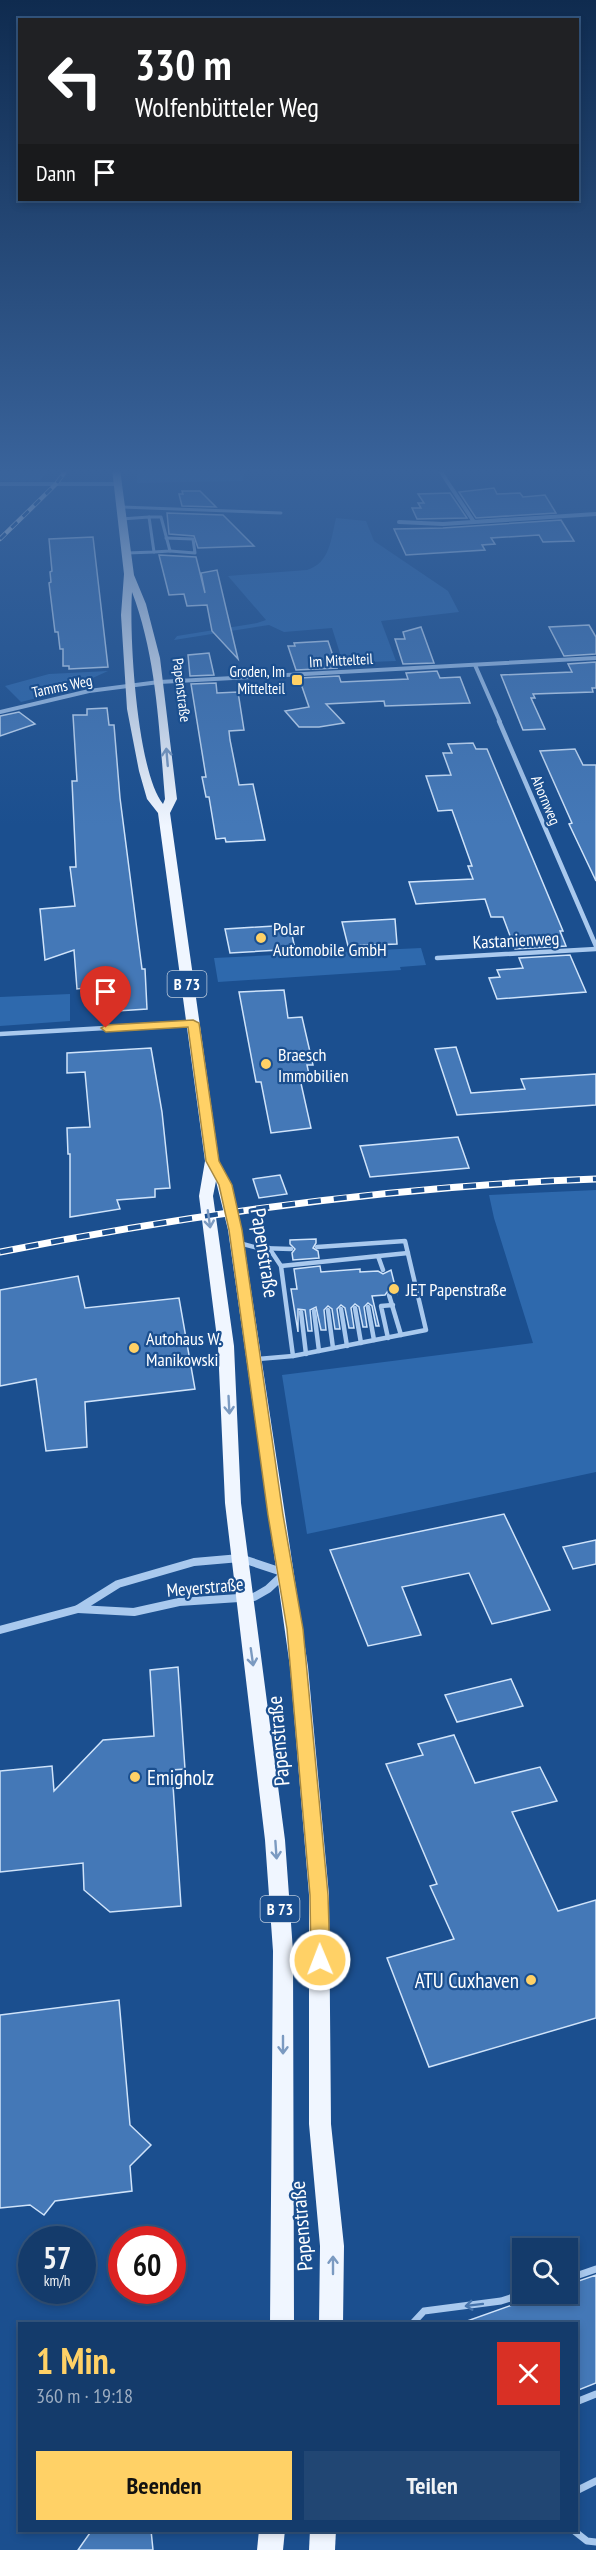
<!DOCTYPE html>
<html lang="de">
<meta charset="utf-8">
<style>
body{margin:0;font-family:"PT Sans Narrow",sans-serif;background:#214673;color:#f1f3f6;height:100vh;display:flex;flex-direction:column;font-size:22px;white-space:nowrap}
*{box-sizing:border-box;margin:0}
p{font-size:20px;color:#9dadc1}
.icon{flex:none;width:33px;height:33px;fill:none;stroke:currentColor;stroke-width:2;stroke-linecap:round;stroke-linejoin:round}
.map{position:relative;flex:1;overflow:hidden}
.drawer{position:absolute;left:18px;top:2322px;width:560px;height:210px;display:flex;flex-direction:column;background:#143b6b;border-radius:0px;box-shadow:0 3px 9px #0003,0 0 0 2px #33557e}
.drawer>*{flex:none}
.top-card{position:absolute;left:18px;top:18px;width:561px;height:183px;border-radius:0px;box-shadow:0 3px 9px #0003,0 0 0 2px #33557e;background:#202124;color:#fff;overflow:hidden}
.controls{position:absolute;left:512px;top:2238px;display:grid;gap:12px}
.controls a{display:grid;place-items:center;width:66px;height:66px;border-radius:0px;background:#143b6b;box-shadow:0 3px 9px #0003,0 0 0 2px #33557e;font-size:30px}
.speed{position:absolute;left:18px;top:2226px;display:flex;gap:12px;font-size:30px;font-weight:700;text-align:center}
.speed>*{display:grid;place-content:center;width:78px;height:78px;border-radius:50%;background:#143b6b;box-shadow:0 3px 9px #0003,0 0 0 2px #33557e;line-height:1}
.speed small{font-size:15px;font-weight:400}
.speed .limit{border:9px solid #d22;background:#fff;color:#111}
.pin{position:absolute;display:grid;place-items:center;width:51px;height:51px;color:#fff;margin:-62px -26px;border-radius:50% 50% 50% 0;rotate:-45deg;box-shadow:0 0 6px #0007}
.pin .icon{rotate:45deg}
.me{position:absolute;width:66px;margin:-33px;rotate:359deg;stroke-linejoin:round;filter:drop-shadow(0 0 4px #0008)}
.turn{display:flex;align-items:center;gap:21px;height:126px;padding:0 18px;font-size:27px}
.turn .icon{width:78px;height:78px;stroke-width:2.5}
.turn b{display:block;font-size:42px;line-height:51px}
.then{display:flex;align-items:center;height:57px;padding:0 18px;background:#0003;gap:12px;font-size:22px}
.round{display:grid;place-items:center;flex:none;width:63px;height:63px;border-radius:0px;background:#214673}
.head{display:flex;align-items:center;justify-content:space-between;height:102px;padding:0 18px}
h1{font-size:36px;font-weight:600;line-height:45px;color:#ffd166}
.cta{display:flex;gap:12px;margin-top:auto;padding:12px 18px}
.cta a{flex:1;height:69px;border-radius:0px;background:#ffd166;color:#111;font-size:24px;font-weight:600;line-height:69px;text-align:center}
.cta a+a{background:#214673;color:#f1f3f6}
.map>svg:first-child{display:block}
</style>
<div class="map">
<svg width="596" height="2550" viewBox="0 0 596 2550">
<rect width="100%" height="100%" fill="#1b4f8f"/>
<g fill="#2e69ad">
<polygon points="0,469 49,469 40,481 0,481"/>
<polygon points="137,469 245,469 243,481 137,483"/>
<path d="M336 518 366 521 374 541 448 591 459 612 381 621 396 661 343 663 332 628 284 632 269 625 174 640 177 636 257 623 266 620 228 576 307 570C330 563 331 539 336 518Z"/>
<polygon points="108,671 64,691 21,702 5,686 49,674"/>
<polygon points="421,948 426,965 400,967 401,970 218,982 214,958"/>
<polygon points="70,994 70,1021 0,1026 0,997"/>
<polygon points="596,1190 596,1472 307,1534 282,1375 533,1343 494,1218 489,1195"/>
</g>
<g fill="#4478b7" stroke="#cfe3fa" stroke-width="1.5">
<polygon points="494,488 497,494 520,493 523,497 545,495 556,513 476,518 459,492"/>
<polygon points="182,491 200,491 216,507 182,506 179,494 183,494"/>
<polygon points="450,493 467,518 417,519 412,508 421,508 418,503 424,503 418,494"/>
<polygon points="167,513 223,515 254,546 198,548 194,536 169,534"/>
<polygon points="561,520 574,541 543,542 539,535 491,538 495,544 482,545 485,550 406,555 394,529 443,528"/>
<polygon points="93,537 108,667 69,669 69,666 63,666 63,649 60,649 58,632 55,632 49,583 51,582 50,572 52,571 49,539"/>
<polygon points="159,555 196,557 205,593 201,573 217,570 238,659 212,631 207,605 187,606 184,594 169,595"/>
<polygon points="589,625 596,637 596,654 564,656 549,627"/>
<polygon points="421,627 434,663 403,664 395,639 405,639 403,632"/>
<polygon points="328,641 337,668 296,670 288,646 295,646 294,643"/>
<polygon points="209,653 214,675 190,676 188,655"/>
<polygon points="596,662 596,688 592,688 593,692 533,694 535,698 531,698 545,729 523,730 501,675 572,672 568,664"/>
<polygon points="437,671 440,678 460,677 470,703 385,706 384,701 326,704 344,723 319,727 299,727 285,711 309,707 299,678 339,676 341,682 408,679 406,673"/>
<polygon points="216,683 217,693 238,692 244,730 229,731 230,740 239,785 253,784 265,840 226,842 225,838 216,839 209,797 206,797 202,777 206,777 191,684"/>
<polygon points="107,708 109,725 114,725 120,798 142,969 145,969 147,1009 117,1011 116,1003 85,1004 84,988 77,989 74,950 45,960 40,909 75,906 70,867 76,867 72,781 77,781 73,715 87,715 87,709"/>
<polygon points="19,712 35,724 0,736 0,716"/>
<polygon points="473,743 476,749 487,749 563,931 560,931 566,946 515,949 503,917 491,917 485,899 416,904 409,882 473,879 468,866 472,866 452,810 438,811 426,776 451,775 443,753 452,753 448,744"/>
<polygon points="575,749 583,765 596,765 596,881 569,824 572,823 540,751"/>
<polygon points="395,919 397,944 348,946 342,922"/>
<polygon points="290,925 295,949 230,953 225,929"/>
<polygon points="570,955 586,992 497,999 489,978 500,977 497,970 523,968 519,958"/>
<polygon points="284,990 288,1018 302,1017 313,1065 307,1065 310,1079 300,1079 311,1128 271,1133 261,1082 256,1082 239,992"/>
<polygon points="456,1047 471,1093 525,1089 521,1079 596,1074 596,1105 457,1115 435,1049"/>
<polygon points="151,1048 162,1112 170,1188 155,1189 155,1197 117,1200 120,1209 70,1217 70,1154 68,1154 67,1128 90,1127 85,1072 67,1073 67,1053"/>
<polygon points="458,1137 469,1168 370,1177 360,1146"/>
<polygon points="280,1175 287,1194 259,1198 253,1179"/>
<polygon points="316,1239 316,1243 313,1248 318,1251 319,1258 293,1260 292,1253 295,1249 290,1244 290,1240"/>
<polygon points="320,1266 321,1272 360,1269 360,1272 378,1271 383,1274 391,1270 397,1294 388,1291 385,1295 372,1296 379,1326 376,1326 372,1306 368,1303 364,1307 367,1327 363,1327 359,1307 355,1304 351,1308 354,1328 349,1328 345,1308 341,1305 337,1309 340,1329 335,1329 332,1309 328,1306 324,1310 326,1330 321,1330 316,1307 310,1310 312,1331 308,1331 305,1310 298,1309 298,1332 291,1289 297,1289 294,1269"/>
<polygon points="78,1276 85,1308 179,1298 195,1389 85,1402 87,1447 46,1451 36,1379 0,1386 0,1290"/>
<polygon points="504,1514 550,1610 492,1624 469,1573 402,1587 421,1635 368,1646 330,1550"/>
<polygon points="596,1540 596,1564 573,1569 563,1547"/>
<polygon points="178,1667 185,1769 172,1770 181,1906 110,1912 84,1890 83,1863 0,1872 0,1771 52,1766 54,1791 103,1740 154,1736 150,1670"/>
<polygon points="511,1679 523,1706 457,1722 445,1695"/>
<polygon points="454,1735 475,1783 540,1767 557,1801 512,1812 558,1911 596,1900 596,2018 429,2067 387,1958 454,1939 430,1886 437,1884 386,1764 423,1755 418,1744"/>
<polygon points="119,2000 130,2125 151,2145 130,2166 132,2191 55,2201 44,2215 30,2205 0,2208 0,2015"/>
<polygon points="596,2275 596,2383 576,2391 576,2324 467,2324 467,2321 543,2294 567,2294 567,2285"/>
<polygon points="92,2530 151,2530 153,2550 78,2550"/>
</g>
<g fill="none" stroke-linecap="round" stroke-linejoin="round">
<g stroke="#a9c9ee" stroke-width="3">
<polyline points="122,507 281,513"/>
<polyline points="149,517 161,517 170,551 154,552"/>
<polyline points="121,519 149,517 154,552 127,553"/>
<polyline points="166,538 193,539 195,553 170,551"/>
</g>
<g stroke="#a9c9ee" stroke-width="4.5">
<polyline points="239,1243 258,1248 291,1249"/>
<polyline points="269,1248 281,1266 293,1356"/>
<polyline points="378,1256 383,1270"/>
<polyline points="281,1266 408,1253"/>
<polyline points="389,1295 401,1335"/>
<polyline points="368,1307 374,1340"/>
<polyline points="355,1308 361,1343"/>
<polyline points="341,1309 347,1346"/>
<polyline points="328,1310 333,1348"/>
<polyline points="314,1311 319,1351"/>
<polyline points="301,1312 306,1354"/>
<polyline points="388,1338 381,1306 393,1305"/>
<polyline points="258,1359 293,1356 426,1330 405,1241 317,1247"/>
</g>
<g stroke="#a9c9ee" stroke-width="7">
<polyline points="567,2279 596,2269"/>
<polyline points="412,2324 424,2311 501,2301 523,2294"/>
<polyline points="576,2402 596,2394"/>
<polyline points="576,2491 596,2481"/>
<polyline points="573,2530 587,2541 596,2542"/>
</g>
<g stroke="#a9c9ee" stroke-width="4">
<polyline points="439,469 474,522"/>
<polyline points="0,484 117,484"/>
<polyline points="399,522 443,524 596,514"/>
<polyline points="475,665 500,722"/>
<polyline points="0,712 89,691 159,682 596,658"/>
</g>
<g stroke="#a9c9ee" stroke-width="4.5">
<polyline points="499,721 596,946"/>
<polyline points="437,958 596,949"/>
<polyline points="0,1034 193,1023"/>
</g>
<g stroke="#a9c9ee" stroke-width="8">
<polygon points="240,1558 285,1573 268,1589 254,1597 179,1602 134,1612 78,1609 118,1584 194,1562"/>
<polyline points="0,1630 78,1609"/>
</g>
<g fill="#f0f6ff" fill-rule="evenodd">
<path d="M112 469H120L134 575 146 604 160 658 177 799 170 813 219 1161 232 1185 242 1230 308 1667 329 1895 331 2124 344 2246 343 2324H319L320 2246 309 2124V1895L290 1667 228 1230 216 1181 213 1196 234 1346 241 1503 285 1840 293 1951 294 2324H270L273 1951 265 1840 225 1503 218 1346 199 1196 205 1161 158 813 147 799 139 771 127 709 121 615 124 574ZM132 592C157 658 159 730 165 799L163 804C137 772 129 636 132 592Z"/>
<polygon points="259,2530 285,2530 283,2550 257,2550"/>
<polygon points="310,2530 336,2530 335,2550 309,2550"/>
</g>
<defs>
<polyline id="rail-far1" points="0,539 56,484 67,469"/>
<path id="rail" d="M0 1252C198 1213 395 1186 596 1179"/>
</defs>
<use href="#rail-far1" stroke="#fff" stroke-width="4.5"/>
<use href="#rail" stroke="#fff" stroke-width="7"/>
<use href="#rail-far1" stroke="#1b4f8f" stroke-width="3" stroke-dasharray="8" stroke-linecap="butt"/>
<use href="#rail" stroke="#1b4f8f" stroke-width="4.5" stroke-dasharray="13" stroke-linecap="butt"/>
</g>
<defs><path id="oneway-shaft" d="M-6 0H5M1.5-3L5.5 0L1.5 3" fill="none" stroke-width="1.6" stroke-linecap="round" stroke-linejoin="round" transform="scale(1.5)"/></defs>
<g stroke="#7b9ac1">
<use href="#oneway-shaft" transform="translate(167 757) rotate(-95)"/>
<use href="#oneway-shaft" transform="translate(209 1219) rotate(82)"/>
<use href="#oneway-shaft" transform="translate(229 1405) rotate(87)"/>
<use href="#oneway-shaft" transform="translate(252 1657) rotate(82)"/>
<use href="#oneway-shaft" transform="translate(276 1850) rotate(86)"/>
<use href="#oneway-shaft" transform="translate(283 2045) rotate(90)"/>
<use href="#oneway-shaft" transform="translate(333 2265) rotate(-90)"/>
</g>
<use stroke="#4674ac" href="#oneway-shaft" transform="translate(474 2305) rotate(173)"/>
<linearGradient id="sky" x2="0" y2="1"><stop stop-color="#0f2b4f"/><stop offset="0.57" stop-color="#39639b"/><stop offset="1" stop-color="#39639b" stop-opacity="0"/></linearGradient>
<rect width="596" height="826" fill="url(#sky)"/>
<polygon fill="#ffd166" stroke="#a68842" stroke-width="1.5" points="193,1020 199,1023 219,1161 232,1185 242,1230 283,1515 303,1629 328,1895 330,1960 327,1966 320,1968 313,1966 311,1960 310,1895 287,1629 268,1515 229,1230 219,1185 206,1161 188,1027 106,1032 101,1028 106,1025"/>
<g fill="#ffd166" stroke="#1b4f8f" stroke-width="2">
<rect x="291" y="674" width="12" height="12" rx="3"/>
<circle cx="261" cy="938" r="6"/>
<circle cx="266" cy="1064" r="6"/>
<circle cx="394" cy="1289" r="6"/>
<circle cx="134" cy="1348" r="6"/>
<circle cx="135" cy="1777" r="6"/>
<circle cx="531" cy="1980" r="6"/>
</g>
<g text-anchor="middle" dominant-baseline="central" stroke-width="4.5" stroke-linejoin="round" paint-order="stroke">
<g font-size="15" fill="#fff" stroke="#1b4f8f">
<text transform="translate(341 660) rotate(-3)">Im Mittelteil</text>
<text transform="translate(62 686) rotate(-12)">Tamms Weg</text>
<text transform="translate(182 690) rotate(83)">Papenstraße</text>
<text transform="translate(546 800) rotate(67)">Ahornweg</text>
</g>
<g font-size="15" fill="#fff" stroke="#1b4f8f" text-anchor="end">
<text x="285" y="671">Groden, Im<tspan x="285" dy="17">Mittelteil</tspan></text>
</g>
<g fill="#1b4f8f" stroke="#bbcadd" stroke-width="1.5">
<rect x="167.5" y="971" width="39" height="26" rx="4.5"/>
<rect x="260.5" y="1896" width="39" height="26" rx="4.5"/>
</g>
<g font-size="16" font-weight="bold" fill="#fff">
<text x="187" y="984">B 73</text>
<text x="280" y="1909">B 73</text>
</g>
<g font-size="18" fill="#fff" stroke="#1b4f8f" text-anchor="start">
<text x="273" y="928">Polar<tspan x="273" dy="21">Automobile GmbH</tspan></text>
<text x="278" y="1054">Braesch<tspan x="278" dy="21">Immobilien</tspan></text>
<text x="406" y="1289">JET Papenstraße</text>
<text x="146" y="1338">Autohaus W.<tspan x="146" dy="21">Manikowski</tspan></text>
</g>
<g font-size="18" fill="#fff" stroke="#1b4f8f">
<text transform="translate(516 940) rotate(-3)">Kastanienweg</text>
<text transform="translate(205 1587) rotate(-5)">Meyerstraße</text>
</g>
<g font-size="21" fill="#fff" stroke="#1b4f8f">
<text transform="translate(265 1253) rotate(81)">Papenstraße</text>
<text transform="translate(278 1741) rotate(-95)">Papenstraße</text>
<text transform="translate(301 2226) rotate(-95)">Papenstraße</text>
</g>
<g font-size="21" fill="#fff" stroke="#1b4f8f" text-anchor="start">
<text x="147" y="1777">Emigholz</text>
<text x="519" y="1980" text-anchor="end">ATU Cuxhaven</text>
</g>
</g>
</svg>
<div class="controls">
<a><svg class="icon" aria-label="search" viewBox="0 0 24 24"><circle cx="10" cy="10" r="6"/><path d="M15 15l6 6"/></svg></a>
</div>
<div class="speed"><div>57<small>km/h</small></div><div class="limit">60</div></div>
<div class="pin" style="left:106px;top:1028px;background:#d93025"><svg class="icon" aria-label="arrive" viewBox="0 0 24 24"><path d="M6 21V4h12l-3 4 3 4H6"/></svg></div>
<svg class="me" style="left:320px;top:1960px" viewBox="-20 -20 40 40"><circle r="17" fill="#ffd166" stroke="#fff" stroke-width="3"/><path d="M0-11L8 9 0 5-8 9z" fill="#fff"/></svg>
<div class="top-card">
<div class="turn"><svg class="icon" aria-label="left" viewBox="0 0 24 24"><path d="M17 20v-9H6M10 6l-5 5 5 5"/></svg><div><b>330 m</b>Wolfenbütteler Weg</div></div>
<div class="then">Dann<svg class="icon" aria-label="arrive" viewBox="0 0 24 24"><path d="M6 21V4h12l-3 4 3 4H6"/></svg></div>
</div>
<section class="drawer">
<div class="head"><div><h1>1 Min.</h1><p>360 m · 19:18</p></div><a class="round" style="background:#d93025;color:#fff"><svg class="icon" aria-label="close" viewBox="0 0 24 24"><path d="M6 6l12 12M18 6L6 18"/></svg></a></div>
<div class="cta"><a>Beenden</a><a>Teilen</a></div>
</section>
</div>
